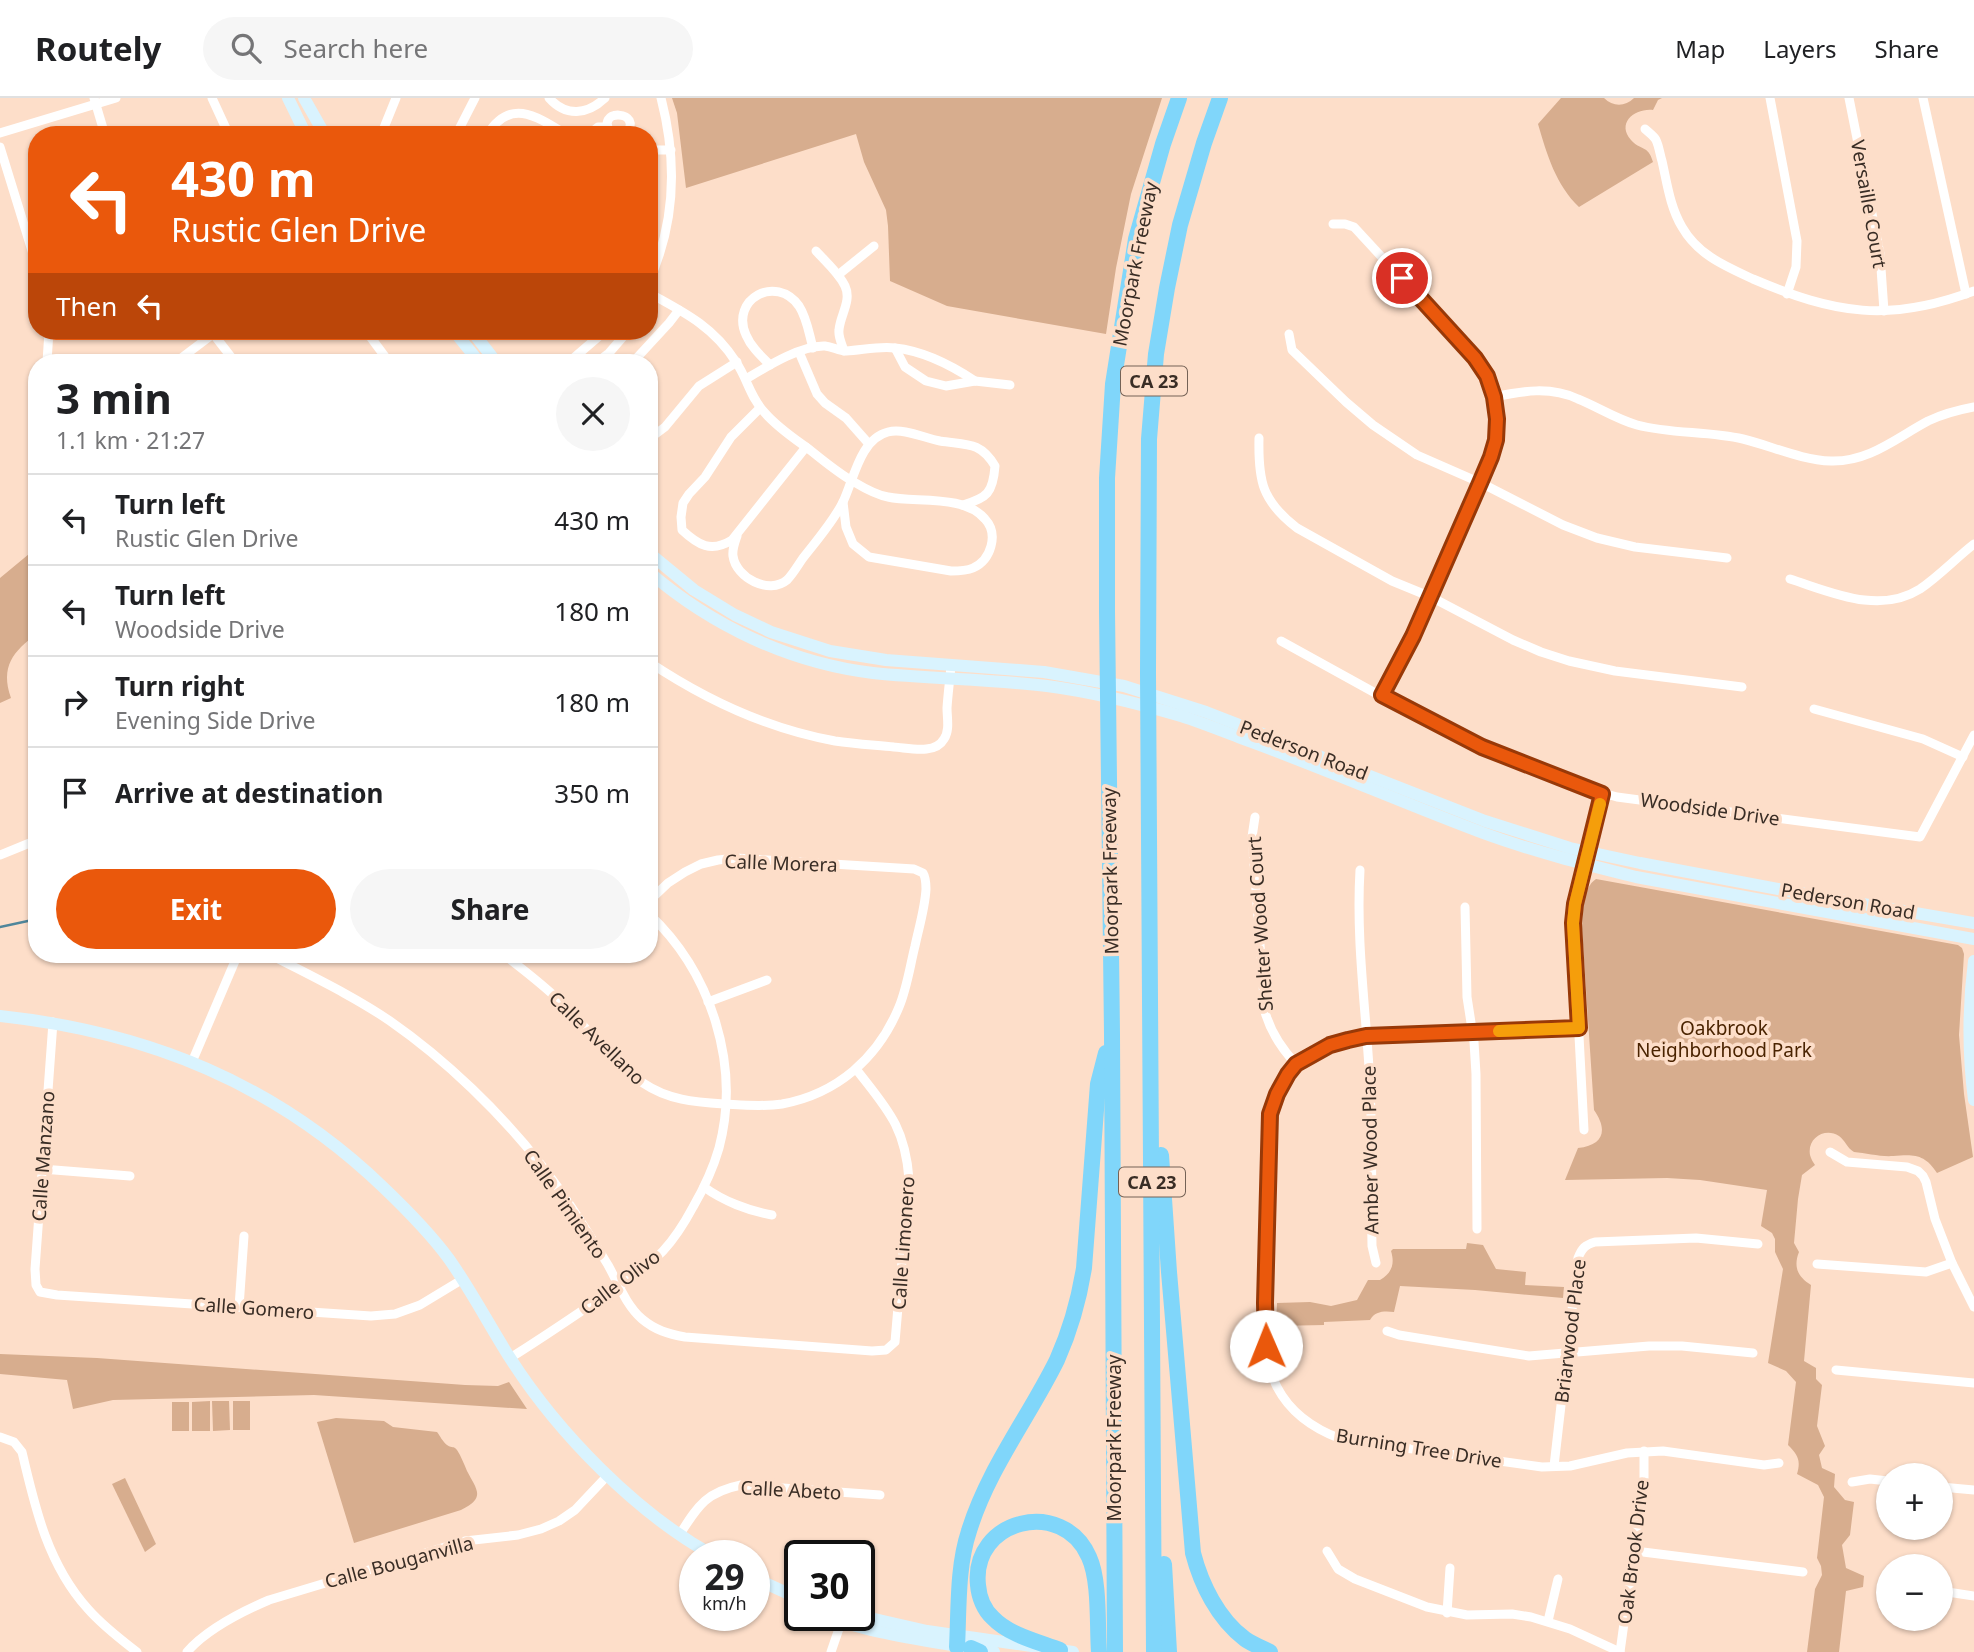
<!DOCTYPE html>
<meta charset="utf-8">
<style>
body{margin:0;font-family:"Noto Sans",sans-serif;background:#f6f6f6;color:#202124;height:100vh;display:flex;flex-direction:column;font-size:26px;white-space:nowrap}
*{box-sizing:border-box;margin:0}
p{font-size:23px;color:#757577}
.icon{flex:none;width:38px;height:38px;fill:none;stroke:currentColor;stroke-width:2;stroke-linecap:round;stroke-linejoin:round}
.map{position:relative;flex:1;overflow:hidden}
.side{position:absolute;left:28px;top:256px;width:630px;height:609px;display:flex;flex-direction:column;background:#fff;border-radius:28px;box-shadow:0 2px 5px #0004}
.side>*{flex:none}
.guide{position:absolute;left:28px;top:28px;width:630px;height:214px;border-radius:28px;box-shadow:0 2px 5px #0004;background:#ea580c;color:#fff;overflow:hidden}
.controls{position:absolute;left:1876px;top:1365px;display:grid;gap:14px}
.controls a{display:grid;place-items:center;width:77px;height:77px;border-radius:50%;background:#fff;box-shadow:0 2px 5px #0004;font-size:35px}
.speed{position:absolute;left:679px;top:1442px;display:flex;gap:14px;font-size:35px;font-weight:700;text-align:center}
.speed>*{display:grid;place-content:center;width:91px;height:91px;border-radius:50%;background:#fff;box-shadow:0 2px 5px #0004;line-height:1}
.speed small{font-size:18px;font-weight:400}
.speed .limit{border:4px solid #111;border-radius:10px;background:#fff;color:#111}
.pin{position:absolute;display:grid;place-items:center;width:60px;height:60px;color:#fff;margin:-30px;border:4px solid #fff;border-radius:50%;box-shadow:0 2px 7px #0007}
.me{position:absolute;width:77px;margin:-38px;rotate:359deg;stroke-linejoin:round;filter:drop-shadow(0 0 5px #0008)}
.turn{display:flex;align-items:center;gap:24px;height:147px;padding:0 28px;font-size:32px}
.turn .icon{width:91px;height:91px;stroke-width:2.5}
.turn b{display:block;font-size:49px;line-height:60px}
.then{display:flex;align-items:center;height:66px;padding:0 28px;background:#0003;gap:14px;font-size:26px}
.round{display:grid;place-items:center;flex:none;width:74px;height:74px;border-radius:37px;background:#f6f6f6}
.summary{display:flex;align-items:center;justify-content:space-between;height:119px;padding:0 28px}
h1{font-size:42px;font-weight:700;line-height:52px}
.primary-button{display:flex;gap:14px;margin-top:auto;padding:14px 28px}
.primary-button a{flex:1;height:80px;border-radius:42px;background:#ea580c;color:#fff;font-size:28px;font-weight:700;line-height:80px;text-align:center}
.primary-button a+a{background:#f6f6f6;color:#202124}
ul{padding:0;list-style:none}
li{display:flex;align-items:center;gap:21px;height:91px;padding:0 28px;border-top:2px solid #e0e0e0}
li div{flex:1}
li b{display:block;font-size:26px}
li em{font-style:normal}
header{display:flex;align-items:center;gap:42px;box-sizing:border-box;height:98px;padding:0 35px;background:#fff;border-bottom:2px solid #e0e0e0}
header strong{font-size:33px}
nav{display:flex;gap:38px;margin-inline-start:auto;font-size:24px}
.search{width:490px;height:63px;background:#f6f6f6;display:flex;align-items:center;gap:18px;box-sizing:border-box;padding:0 24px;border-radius:38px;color:#757577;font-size:26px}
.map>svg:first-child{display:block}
</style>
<header>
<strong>Routely</strong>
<div class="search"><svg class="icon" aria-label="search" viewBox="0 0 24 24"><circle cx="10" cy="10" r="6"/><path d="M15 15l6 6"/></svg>Search here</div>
<nav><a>Map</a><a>Layers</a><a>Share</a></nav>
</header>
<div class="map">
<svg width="1974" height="1554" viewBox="0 0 1974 1554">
<rect width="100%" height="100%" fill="#fddec9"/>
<g fill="#d7ad8e">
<polygon points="672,0 1162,0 1131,96 1116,170 1106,236 947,208 890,183 888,128 886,112 864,64 856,36 686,90 677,15"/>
<path d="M1561 0H1604C1613 9 1625 9 1634 0H1662L1658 2 1653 12C1635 10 1616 25 1631 42 1640 53 1648 46 1653 64L1579 109C1556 87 1547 57 1538 26Z"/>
<path d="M29 456 37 466V536C13 553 0 569 11 600L0 605V480Z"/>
<path d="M1596 781 1958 847 1962 850 1964 856 1959 937 1964 996 1973 1059 1937 1075C1925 1056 1914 1056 1893 1058 1881 1059 1866 1055 1854 1054 1847 1050 1845 1042 1839 1038 1825 1029 1807 1040 1810 1057 1811 1061 1813 1064 1815 1067L1802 1077 1798 1101 1794 1145 1799 1154C1793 1169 1798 1179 1811 1187L1804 1263 1816 1270V1281L1822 1287 1817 1328 1825 1348 1819 1357 1822 1370 1835 1376 1834 1389 1845 1402 1854 1404 1850 1437 1842 1447 1846 1470 1864 1478 1863 1489 1846 1493 1839 1554H1807L1815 1491 1822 1477 1821 1468 1817 1460 1824 1399 1818 1387 1797 1376C1801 1362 1798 1357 1788 1347L1796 1284 1786 1273 1768 1265 1783 1171 1775 1154V1141L1772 1135 1761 1128 1767 1092 1700 1082 1667 1080 1565 1082 1578 1050C1604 1047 1608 1032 1594 1012L1582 831C1583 816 1582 790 1596 781Z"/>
<path d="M1467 1145 1483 1147 1496 1171 1526 1174 1525 1187 1564 1189 1563 1200 1475 1192 1400 1188 1394 1214C1384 1213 1375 1213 1370 1222L1324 1224V1227L1276 1228 1277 1205 1310 1204 1331 1208 1357 1202 1368 1182H1380C1392 1175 1395 1166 1391 1153L1393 1151H1466Z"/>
<polygon points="0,1256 97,1260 465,1287 498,1288 509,1284 527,1311 314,1297 113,1302 73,1311 67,1282 0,1276"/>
<polygon points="210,1303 210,1333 192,1333 192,1304"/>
<polygon points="212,1303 229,1303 230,1332 213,1333"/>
<rect x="233" y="1303" width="17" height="29"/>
<rect x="172" y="1304" width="17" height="29"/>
<path d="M336 1320 384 1323 393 1329 437 1334C440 1338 443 1344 447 1347 453 1351 453 1347 457 1352 461 1358 464 1366 467 1373 477 1392 486 1400 461 1412L354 1445 317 1324Z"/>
<polygon points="125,1380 156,1446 145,1454 112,1386"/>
</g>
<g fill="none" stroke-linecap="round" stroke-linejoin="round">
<polyline stroke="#4f869b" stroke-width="2.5" points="0,829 37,821"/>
<g stroke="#fff" stroke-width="9">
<polyline points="94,0 105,37"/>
<polyline points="212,0 229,37"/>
<path d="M549 0C566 19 587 17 605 0"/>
<polyline points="1770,0 1797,143 1796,169 1787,196"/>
<polyline points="1849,0 1880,156 1884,213"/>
<polyline points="1923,0 1966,196"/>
<path d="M1645 31C1648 34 1654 38 1656 42 1659 48 1660 57 1662 63 1667 85 1670 109 1682 129 1698 157 1725 168 1753 181 1835 216 1889 225 1974 193"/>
<polyline points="0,35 116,0"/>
<polyline points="381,37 396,0"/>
<polyline points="456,37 475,0"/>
<path d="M487 37C510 0 535 17 567 37"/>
<polyline points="588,37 598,29 608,29"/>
<path d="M612 37C591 9 647 12 625 37"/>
<polyline points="0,49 37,169"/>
<polyline points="649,52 671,52"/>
<path d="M1333 126H1345L1354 129 1475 260C1491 285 1500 311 1496 342 1492 369 1476 396 1465 422 1439 481 1412 539 1382 597"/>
<path d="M816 153C826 164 839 175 845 188 852 203 840 217 839 232 838 239 842 246 844 253"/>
<polyline points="838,177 874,148"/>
<path d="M649 183C676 124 677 62 661 0"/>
<path d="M649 195C684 214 714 229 736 264 747 280 751 301 765 315 778 330 795 341 810 352 824 363 838 375 854 384 864 390 876 397 888 399 915 405 964 396 985 421 999 436 991 462 973 470 966 473 958 473 951 473L869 459 853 446 846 429 843 404"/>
<polyline points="211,233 235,264"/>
<polyline points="366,233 389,264"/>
<polyline points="1289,236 1292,252 1346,304 1373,327 1417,357 1481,385 1563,427 1597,440 1635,449 1727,460"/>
<polyline points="895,250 905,269 926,283 946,288 975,283 1010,287"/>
<polyline points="799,254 817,296 825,305 846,320 869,346"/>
<polyline points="47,264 49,233"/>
<polyline points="176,264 213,236"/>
<polyline points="569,264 605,233"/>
<polyline points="597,264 609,255 628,233"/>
<polyline points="633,264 669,225 679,212"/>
<path d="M770 267C761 258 751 249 746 237 730 201 776 176 799 208 807 220 809 236 813 250"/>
<path d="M746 281C766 269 801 247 825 248 833 249 839 253 846 253 863 252 879 248 895 250 924 253 951 267 975 283"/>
<path d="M1494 299C1523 293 1550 288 1578 301 1598 309 1616 321 1637 327 1671 336 1708 333 1743 341 1772 348 1801 362 1831 363 1869 364 1896 340 1928 323 1943 316 1958 312 1974 309"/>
<path d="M760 310 731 339 705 379 689 396 683 405 681 419 682 432C698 447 711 455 732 442L806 349"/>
<path d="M1259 340C1258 383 1262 403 1297 430L1392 483 1431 499 1513 542 1541 554 1569 563 1615 573 1742 589"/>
<polyline points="649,341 665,329 699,288 737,264"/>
<path d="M737 438C735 444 732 451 733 458 736 480 769 497 787 482 793 476 798 467 803 460 817 442 833 424 843 404 854 381 860 341 888 334 904 330 924 340 940 343 966 347 980 343 995 368 993 395 987 400 963 407"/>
<path d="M1790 481C1831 494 1879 517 1920 491 1939 478 1956 460 1974 446"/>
<polyline points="1281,543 1377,596 1382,597 1483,649 1582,689 1617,699 1920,739 1974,637"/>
<path d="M649 564C706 602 768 631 835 643 855 646 874 647 894 649 909 650 935 657 944 641 950 632 947 620 947 610 948 595 950 581 951 567"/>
<polyline points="1814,611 1923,641 1963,659"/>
<path d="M1255 719 1252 739 1265 914C1271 935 1281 950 1296 966"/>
<polyline points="0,757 37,742"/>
<path d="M1360 772C1356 839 1365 904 1369 970 1373 1029 1371 1089 1372 1148L1376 1165"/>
<polyline points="1465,809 1467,899 1474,944 1476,976 1477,1131"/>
<path d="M269 856C309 877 352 897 390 923 446 962 501 1015 543 1069 567 1100 588 1134 608 1167 618 1185 626 1207 642 1221 655 1232 668 1236 685 1239L872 1253 886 1252 895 1244 909 1081C905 1028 887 1011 856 971"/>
<path d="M503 856C524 872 545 888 564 907 589 932 613 966 643 985 668 1002 694 1004 724 1006 743 1007 763 1009 782 1006 837 996 878 960 899 909 907 890 910 868 915 848 919 829 925 810 926 791 926 785 926 780 923 775L914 771 767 762 736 760 718 762 701 766 685 774 668 785 649 803"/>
<polyline points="708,904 767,882"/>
<polyline points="53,924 35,1171 36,1187 40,1194 57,1197 371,1218 395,1216 420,1207 463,1181"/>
<path d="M1579 930 1366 938 1330 947 1296 966 1288 976 1277 996 1270 1016 1268 1035C1268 1076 1267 1116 1266 1157 1265 1198 1258 1252 1277 1289 1291 1316 1314 1331 1341 1341L1542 1369 1570 1368 1627 1355 1663 1353 1764 1367 1779 1365"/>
<polyline points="192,964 238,856"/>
<polyline points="1584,1032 1573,825 1575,806 1602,696"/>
<polyline points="1830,1054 1847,1064 1907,1069 1918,1073 1923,1078 1926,1084 1935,1121 1952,1165 1974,1209"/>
<polyline points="42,1071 130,1078"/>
<path d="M704 1089C723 1103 749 1113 772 1117"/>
<polyline points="1817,1166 1926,1174 1952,1165"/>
<polyline points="239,1209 244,1138"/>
<polyline points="1387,1233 1399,1237 1529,1258 1649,1248 1682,1248 1753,1255"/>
<path d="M510 1260C539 1242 567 1223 595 1204 618 1189 644 1173 663 1153 675 1140 685 1124 693 1109 704 1090 713 1071 719 1050 741 967 711 874 649 816"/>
<polyline points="1836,1272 1974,1285"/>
<path d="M0 1339 14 1344 22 1354C35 1410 48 1467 88 1511 102 1527 120 1541 137 1554"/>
<path d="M1554 1368 1578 1160C1582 1150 1585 1147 1595 1144L1696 1140 1758 1146"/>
<polyline points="1852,1384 1870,1381 1888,1383"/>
<polyline points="1941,1389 1974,1392"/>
<path d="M680 1436C698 1408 706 1394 741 1387L880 1397"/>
<polyline points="1327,1453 1338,1471 1355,1481 1427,1509 1467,1517 1512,1516 1531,1519 1570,1531 1620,1554"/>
<polyline points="1635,1453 1803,1474"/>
<polyline points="1884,1483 1888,1485"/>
<polyline points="1941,1493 1974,1498"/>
<polyline points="1447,1515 1450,1470"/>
<polyline points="1548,1523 1558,1481"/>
<path d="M187 1554C207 1531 241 1514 269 1502L465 1443 518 1437 541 1431 559 1423 575 1412 608 1377"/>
<polyline points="831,1554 843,1519"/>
<polyline points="1620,1554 1644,1381 1644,1353"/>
</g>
<g stroke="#d9f3fe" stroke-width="12">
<polyline points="288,0 306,37"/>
<polyline points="304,0 325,37"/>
<polyline points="454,233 479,264"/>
<polyline points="472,233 496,264"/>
<polyline points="649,455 694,492 735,517 771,534 830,553 886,562 1044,574 1124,588 1206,614 1485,723 1570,750 1640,765 1805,796 1974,825"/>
<path d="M649 474C712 528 790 565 873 575 931 581 989 581 1047 588 1093 594 1137 605 1181 618 1203 625 1225 634 1246 642 1326 671 1403 705 1483 735 1532 753 1584 766 1636 779L1974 841"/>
<path d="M1974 863C1968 909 1968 956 1974 1002"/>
<path d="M0 918C149 934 276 986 384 1090 407 1112 430 1135 449 1161 471 1192 489 1227 510 1260 558 1335 636 1415 714 1458"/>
<polyline points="754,1480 800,1501"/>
<path d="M833 1517C848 1528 867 1531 885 1535 922 1543 958 1548 994 1554"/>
<polyline points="857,1517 927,1533 1073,1554"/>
</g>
<g stroke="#80d6fa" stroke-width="16">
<path d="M1161 1057 1169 1174 1193 1455C1201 1486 1218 1521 1245 1541 1252 1546 1262 1550 1270 1554"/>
<polyline points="1164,1466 1169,1554"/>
<path d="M957 1549C959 1511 957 1469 969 1433 988 1371 1029 1319 1057 1262 1070 1233 1079 1201 1084 1170L1098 986 1106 955"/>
<polyline points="971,1550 980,1554"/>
<path d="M1060 1552C1039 1544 1009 1537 993 1520 984 1512 979 1499 978 1487 971 1421 1063 1399 1089 1459 1100 1483 1097 1527 1099 1554"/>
<polyline points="1115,1554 1112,936 1107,513 1107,380 1113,286 1136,141 1163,46 1179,0"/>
<polyline points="1154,1554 1148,575 1149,341 1156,256 1167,190 1180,127 1204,45 1220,0"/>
</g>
</g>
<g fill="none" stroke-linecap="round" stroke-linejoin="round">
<defs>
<polyline id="route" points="1266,1248 1265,1205 1270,1016 1277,996 1288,976 1296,966 1330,947 1348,942 1366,938 1579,930 1573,825 1575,806 1602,696 1482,649 1382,597 1413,538 1480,385 1491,359 1496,342 1497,321 1494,299 1487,278 1475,260 1402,180"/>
</defs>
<use href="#route" stroke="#983908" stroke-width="18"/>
<use href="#route" stroke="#ea580c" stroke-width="12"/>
<polyline stroke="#f59e0b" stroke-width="12" points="1499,933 1579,930 1573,825 1575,806 1600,706"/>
</g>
<g text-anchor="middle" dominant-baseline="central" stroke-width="7" stroke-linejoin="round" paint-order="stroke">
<g fill="#fddec9" stroke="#746256" stroke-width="2">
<rect x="1121" y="268.5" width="66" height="29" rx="5"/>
<rect x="1119" y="1069.5" width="66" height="29" rx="5"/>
</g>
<g font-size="18" font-weight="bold" fill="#392d25">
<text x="1154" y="283">CA 23</text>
<text x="1152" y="1084">CA 23</text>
</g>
<g font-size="19" fill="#392d25" stroke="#fddec9">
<text transform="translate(1869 106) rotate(80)">Versaille Court</text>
<text transform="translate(1135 166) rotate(-79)">Moorpark Freeway</text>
<text transform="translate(1304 652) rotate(21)">Pederson Road</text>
<text transform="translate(1710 711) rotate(8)">Woodside Drive</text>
<text transform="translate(781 765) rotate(2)">Calle Morera</text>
<text transform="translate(1110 773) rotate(-91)">Moorpark Freeway</text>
<text transform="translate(1848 803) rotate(10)">Pederson Road</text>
<text transform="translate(1260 826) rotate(-94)">Shelter Wood Court</text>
<text transform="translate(597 940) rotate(44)">Calle Avellano</text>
<text transform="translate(1370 1052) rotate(-91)">Amber Wood Place</text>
<text transform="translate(43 1058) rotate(-86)">Calle Manzano</text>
<text transform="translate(565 1106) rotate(55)">Calle Pimiento</text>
<text transform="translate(903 1145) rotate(-86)">Calle Limonero</text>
<text transform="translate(620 1184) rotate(-37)">Calle Olivo</text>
<text transform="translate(254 1210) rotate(4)">Calle Gomero</text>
<text transform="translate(1570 1233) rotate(-83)">Briarwood Place</text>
<text transform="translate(1114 1340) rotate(-90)">Moorpark Freeway</text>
<text transform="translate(1419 1350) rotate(9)">Burning Tree Drive</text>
<text transform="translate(791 1392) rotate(3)">Calle Abeto</text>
<text transform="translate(1633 1454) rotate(-83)">Oak Brook Drive</text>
<text transform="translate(399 1464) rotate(-15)">Calle Bouganvilla</text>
</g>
<g font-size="19" fill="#4a2300" stroke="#fddec9">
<text x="1724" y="930">Oakbrook<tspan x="1724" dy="22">Neighborhood Park</tspan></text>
</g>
</g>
</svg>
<div class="controls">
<a>+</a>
<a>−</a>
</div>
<div class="speed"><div>29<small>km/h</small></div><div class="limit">30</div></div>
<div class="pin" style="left:1402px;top:180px;background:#d93025"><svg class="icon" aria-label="arrive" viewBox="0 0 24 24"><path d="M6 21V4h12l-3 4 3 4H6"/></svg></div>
<svg class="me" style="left:1266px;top:1248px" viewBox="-20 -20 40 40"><circle r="19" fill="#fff"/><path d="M0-13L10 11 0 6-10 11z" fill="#ea580c"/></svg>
<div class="guide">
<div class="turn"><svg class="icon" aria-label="left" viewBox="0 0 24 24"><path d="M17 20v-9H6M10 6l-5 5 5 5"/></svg><div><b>430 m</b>Rustic Glen Drive</div></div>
<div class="then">Then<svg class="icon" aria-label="left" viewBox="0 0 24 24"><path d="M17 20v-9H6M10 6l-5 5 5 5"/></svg></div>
</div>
<section class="side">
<div class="summary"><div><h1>3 min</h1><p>1.1 km · 21:27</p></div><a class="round"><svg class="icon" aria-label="close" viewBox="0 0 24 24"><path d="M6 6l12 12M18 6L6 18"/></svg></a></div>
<ul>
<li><svg class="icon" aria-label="left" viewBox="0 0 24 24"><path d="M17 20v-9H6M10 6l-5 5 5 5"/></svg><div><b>Turn left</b><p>Rustic Glen Drive</p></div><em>430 m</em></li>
<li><svg class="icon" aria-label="left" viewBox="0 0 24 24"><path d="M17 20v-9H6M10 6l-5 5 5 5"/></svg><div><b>Turn left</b><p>Woodside Drive</p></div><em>180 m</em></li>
<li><svg class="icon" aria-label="right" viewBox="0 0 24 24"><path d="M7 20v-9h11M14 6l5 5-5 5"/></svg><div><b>Turn right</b><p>Evening Side Drive</p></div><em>180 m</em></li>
<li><svg class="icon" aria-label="arrive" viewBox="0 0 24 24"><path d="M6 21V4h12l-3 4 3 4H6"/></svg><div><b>Arrive at destination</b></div><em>350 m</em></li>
</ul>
<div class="primary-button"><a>Exit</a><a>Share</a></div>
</section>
</div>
